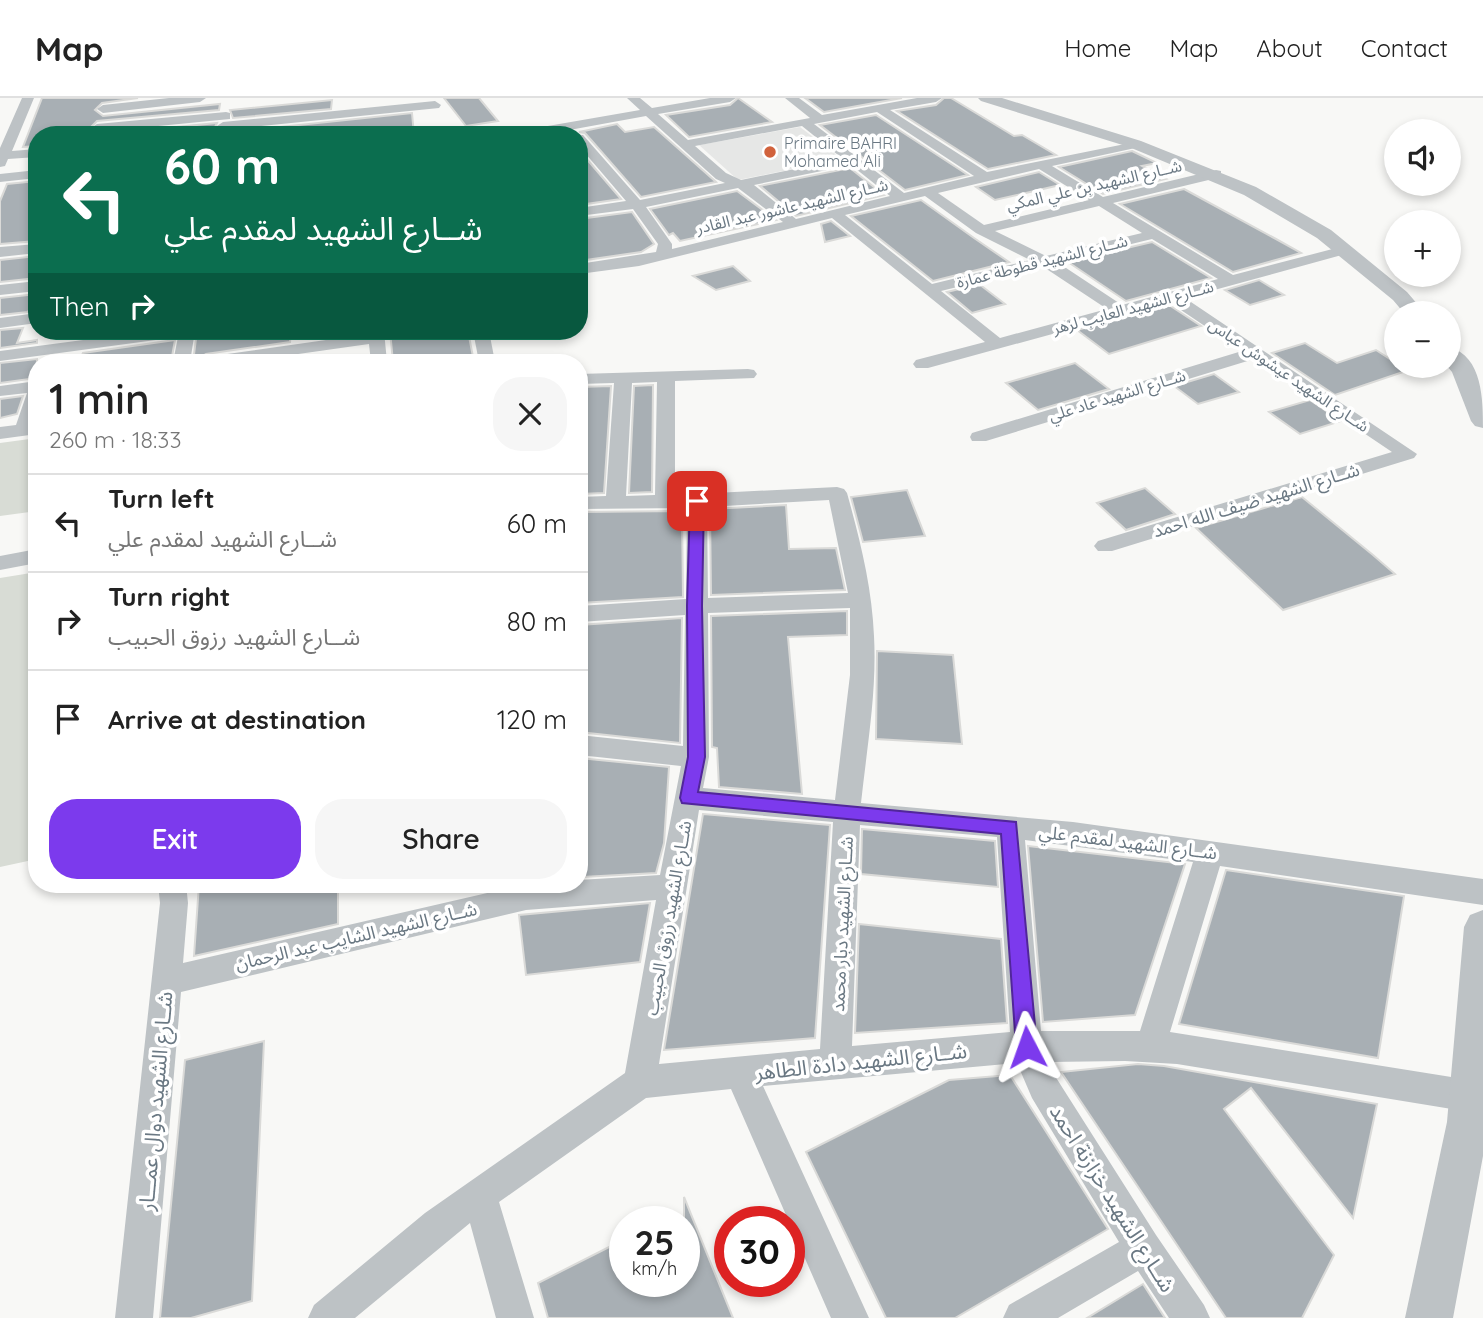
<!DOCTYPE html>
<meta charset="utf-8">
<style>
body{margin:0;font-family:Quicksand,"Noto Sans Arabic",sans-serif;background:#f6f6f6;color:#222;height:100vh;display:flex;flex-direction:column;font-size:26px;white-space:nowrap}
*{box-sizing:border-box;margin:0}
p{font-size:23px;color:#767676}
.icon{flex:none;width:38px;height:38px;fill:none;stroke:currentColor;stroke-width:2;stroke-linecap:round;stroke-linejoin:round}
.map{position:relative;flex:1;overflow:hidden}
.sheet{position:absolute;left:28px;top:256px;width:560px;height:539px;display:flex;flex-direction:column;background:#fff;border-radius:28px;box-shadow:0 4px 10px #0003}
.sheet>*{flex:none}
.banner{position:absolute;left:28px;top:28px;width:560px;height:214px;border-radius:28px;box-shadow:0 4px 10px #0003;background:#0b6e4f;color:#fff;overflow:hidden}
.buttons{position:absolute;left:1384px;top:21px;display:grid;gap:14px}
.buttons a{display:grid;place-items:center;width:77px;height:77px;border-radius:50%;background:#fff;box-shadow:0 4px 10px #0003;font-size:35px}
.speed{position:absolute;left:609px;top:1108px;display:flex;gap:14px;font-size:35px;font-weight:700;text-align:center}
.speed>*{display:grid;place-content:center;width:91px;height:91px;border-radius:50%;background:#fff;box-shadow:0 4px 10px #0003;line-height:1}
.speed small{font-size:18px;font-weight:400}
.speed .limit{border:10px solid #d22;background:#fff;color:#111}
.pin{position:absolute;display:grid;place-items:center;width:60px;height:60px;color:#fff;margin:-30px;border-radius:14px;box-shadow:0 4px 10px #0006}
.me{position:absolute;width:77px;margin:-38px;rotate:356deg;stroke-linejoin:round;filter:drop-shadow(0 0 5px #0008)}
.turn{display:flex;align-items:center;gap:24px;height:147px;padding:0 21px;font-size:32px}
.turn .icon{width:91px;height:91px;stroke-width:2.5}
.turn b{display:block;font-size:49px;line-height:60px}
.then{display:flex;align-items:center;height:66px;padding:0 21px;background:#0003;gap:14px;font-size:26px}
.round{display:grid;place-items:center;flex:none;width:74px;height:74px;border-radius:28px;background:#f6f6f6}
.summary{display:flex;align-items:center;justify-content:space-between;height:119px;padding:0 21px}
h1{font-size:42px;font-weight:600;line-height:52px}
.button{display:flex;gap:14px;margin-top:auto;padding:14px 21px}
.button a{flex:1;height:80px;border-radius:28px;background:#7c3aed;color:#fff;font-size:28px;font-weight:600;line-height:80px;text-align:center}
.button a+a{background:#f6f6f6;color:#222}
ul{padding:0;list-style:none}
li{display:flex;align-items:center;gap:21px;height:98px;padding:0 21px;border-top:2px solid #e0e0e0}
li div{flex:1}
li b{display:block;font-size:26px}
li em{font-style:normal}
header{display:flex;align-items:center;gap:42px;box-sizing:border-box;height:98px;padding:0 35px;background:#fff;border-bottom:2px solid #e0e0e0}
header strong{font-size:33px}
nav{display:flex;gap:38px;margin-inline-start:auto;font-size:24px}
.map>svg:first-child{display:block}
</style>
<header>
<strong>Map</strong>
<nav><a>Home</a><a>Map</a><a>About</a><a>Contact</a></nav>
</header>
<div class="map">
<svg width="1483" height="1220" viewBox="0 0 1483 1220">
<rect width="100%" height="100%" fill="#f8f8f6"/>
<polygon fill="#e6e7e6" points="800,29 842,61 738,82 699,47"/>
<g fill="#d8dcd5">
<polygon points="37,340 37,413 0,418 0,345"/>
<polygon points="37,474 37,761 0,769 0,480"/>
</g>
<g fill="#a8afb4" stroke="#dadad8" stroke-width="2">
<polygon points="42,0 138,0 102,5 95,12 103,18 220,6 219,12 97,23 89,31 97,37 217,25 215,29 223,35 412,15 414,37 199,37 199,32 154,37 37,37 37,48 23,49"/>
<polygon points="444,0 479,0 498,23 466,28"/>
<polygon points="738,0 772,24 689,39 666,17 730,7"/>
<polygon points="805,0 902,0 824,14"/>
<polygon points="944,0 951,0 1014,38 1022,37 1056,57 988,71 897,13 936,7"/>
<polygon points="332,2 331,11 233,20 230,12"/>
<polygon points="876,17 968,77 905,92 820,27"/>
<polygon points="617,26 625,34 654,29 716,84 641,99 585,35 579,34"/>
<polygon points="579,52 621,101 579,107"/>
<polygon points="1132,53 1157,65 1142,68 1166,81 1103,96 1059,69"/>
<polygon points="850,70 884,97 796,118 760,88"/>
<polygon points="1039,74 1060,87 995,102 976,89"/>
<polygon points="37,83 37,143 0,146 0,103 7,86"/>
<polygon points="1184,91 1276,141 1301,155 1233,174 1120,106"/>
<polygon points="737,93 776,122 680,143 673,135 669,137 650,111"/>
<polygon points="921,102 974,140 1009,164 933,183 851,118"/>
<polygon points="632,114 654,146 641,154 579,163 579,121"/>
<polygon points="831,123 850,138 825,144 821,126"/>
<polygon points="1152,144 1211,180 1126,203 1068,164"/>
<polygon points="37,158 37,180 0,184 0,162"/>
<polygon points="733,168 750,183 716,192 693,178"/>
<polygon points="1259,182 1284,197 1250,207 1225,192"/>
<polygon points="979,186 1005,206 972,215 947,194"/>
<polygon points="37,196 28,214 0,217 0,200"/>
<polygon points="1169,207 1201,228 1109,256 1077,232"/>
<polygon points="23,230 17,245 37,242 37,245 0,250 0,232"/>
<polygon points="197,233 291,233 290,244 206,256 193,264"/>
<polygon points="390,233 468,233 474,264 393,264"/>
<polygon points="175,242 171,264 79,264 83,255"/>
<polygon points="1305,245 1337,265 1376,252 1396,265 1396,268 1409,272 1335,297 1272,255"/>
<polygon points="37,261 37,280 0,285 0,265"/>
<polygon points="1075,265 1109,291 1038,312 1006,285"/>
<polygon points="1214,276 1239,294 1198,306 1174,288"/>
<polygon points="653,287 652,394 629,395 634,288"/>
<polygon points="611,288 604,395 579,396 579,289"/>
<polygon points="23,298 17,316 0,320 0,301"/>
<polygon points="1310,302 1341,323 1300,336 1269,314"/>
<polygon points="1145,390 1175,416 1126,432 1097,405"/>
<polygon points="907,392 925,438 863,444 851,399"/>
<polygon points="1302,399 1373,457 1395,476 1283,512 1196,430"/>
<polygon points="786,407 789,451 836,450 845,492 711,497 710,411"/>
<polygon points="682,413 683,499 579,505 579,414"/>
<polygon points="847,513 847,537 788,539 802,696 719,689 717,650 712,649 711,518"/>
<polygon points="682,520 680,645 579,634 579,527"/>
<polygon points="877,553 953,557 962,646 876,641"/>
<polygon points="579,660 669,669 664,745 656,775 582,779 579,762"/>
<polygon points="703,716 830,727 815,940 664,952"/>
<polygon points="862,731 995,743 998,789 861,776"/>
<polygon points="1028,748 1185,766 1135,917 1043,924"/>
<polygon points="1226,772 1404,798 1378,960 1179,926"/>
<polygon points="199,786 338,786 338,826 194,858"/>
<polygon points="650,805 640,864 526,877 519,817"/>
<polygon points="859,826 1001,841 1007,925 855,935"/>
<polygon points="264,943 252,1203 191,1220 160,1220 185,962"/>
<polygon points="1138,966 1164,968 1377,1006 1353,1120 1251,990 1224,1011 1334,1157 1302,1220 1226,1220 1061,974"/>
<polygon points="1010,977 1108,1131 955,1220 886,1220 806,1054 949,982"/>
<polygon points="684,1099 733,1220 548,1220 538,1185 625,1141 625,1183 684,1183"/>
<polygon points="1143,1186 1165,1220 1087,1220"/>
</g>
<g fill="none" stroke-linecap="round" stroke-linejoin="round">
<g fill="#bdc2c5" fill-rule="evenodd">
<polygon points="22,0 34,0 12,53 37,51 37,59 8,61 5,68 0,69 0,50"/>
<polygon points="169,0 206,0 200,4 103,15 97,11 103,7"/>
<path d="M627 0H640L652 10 710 0H736L730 4 658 16 688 42 810 20 785 0H799L822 17 917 0H942L936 4 890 12 987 74 1140 43V49L1052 68 1103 99 1216 72 1221 73V79L1113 105 1233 177 1344 148 1349 149 1351 152 1349 155 1185 200 1417 356 1414 360 1112 453H1098L1094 448 1098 443 1392 354 1254 261 986 343H972L970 339 972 335 1242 253 1169 204 928 270H916L913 266 916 262 985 244 832 120 639 168 579 176V166L656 154 658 146 633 111 579 118V110L626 103 579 48V37H577H583L640 102 725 85 716 81 646 18 542 37H513L519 33 640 12ZM877 14 974 78 904 95 814 26ZM802 28 843 61 741 82 726 75 695 48ZM851 67 890 98 796 121 754 87ZM1039 71 1089 102 984 127 938 95ZM738 90 783 124 672 151V146L646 109ZM925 98 976 135 1030 162 932 186 845 117ZM1099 108 1142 135 1046 158 995 133ZM1152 141 1218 181 1122 207 1057 164ZM1042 168 1107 211 1000 240 941 193Z"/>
<polygon points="435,3 441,7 439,10 223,32 217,28 223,24"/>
<polygon points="226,14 230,15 230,21 97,34 91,30 97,26"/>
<polygon points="37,72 37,80 0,84 0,76"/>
<polygon points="37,146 37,155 0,159 0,149"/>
<polygon points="37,183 37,193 0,197 0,187"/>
<polygon points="37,215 37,225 0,230 0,220"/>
<polygon points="151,233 195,233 190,264 173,264 178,239 0,263 0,253"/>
<polygon points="368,233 384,233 387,264 371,264 369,246 241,264 197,264 206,259 368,236"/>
<polygon points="473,233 489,233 495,264 479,264"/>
<path d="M748 271 754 272 757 276 754 280 675 283V397L837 389 844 391 847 395C860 442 872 489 874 538 877 594 867 649 861 705L1073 724 1483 781V807L1220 768 1170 934 1470 982 1482 986V1010L1470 1014 1177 966 1125 963 1049 964 1055 978 1156 1137 1204 1207 1210 1220H1169L1138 1173 1058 1220H1003L1009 1207 1119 1144 1032 1000 1017 965 763 988 869 1220H831L731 991 646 1000 499 1104 534 1220H496L470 1125 355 1220H308L314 1207 425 1115 625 975 656 802 526 812 181 894 153 1220H115L160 805 158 786H186L188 805 183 865 526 786H579V782L660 777 681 668 579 657V637L683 648 685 517 579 524V508L686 501 687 410 579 411V399L606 398 614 285 579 286V276ZM657 284 655 397 626 398 632 285ZM829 402 848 495 708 500 707 409ZM850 510V577L835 702 703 690 709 659 708 515ZM699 712 833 724 820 951 659 966ZM860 727 997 739 1010 934 852 948ZM1025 742 1193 764 1140 933H1041Z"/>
<polygon points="37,283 37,336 0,341 0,329 16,327 27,295 0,298 0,288"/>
<polygon points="37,451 37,465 0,472 0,458"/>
</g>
<g fill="#bdc2c5" fill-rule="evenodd">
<polygon points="978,0 1002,0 1141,43 1256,89 1331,132 1407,194 1425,215 1404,215 1393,202 1317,140 1244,97 1129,49 981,3"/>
<path d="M1449 249C1483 258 1483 303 1483 330L1475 328 1471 323 1452 274 1447 268Z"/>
<polygon points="1483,812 1483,1058 1453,1220 1405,1220 1447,1024 1464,829 1470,817"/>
</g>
</g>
<polygon fill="#7c3aed" stroke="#51269a" stroke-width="2" points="697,399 704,403 702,508 705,659 698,694 1016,724 1037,949 1034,956 1027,959 1019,956 1016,949 1001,736 682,705 680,700 688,659 687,508 690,403"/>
<circle fill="#d1623c" stroke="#fff" stroke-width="2.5" cx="770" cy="54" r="7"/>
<g text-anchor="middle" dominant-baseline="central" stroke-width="7" stroke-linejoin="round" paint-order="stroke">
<g font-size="16" fill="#6a7883" stroke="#fff" text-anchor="start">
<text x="784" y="45">Primaire BAHRI<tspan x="784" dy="18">Mohamed Ali</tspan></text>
</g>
<g font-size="16" fill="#6a7883" stroke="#fff">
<text transform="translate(1094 87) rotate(-13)">شــارع الشهيد بن علي المكي</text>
<text transform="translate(792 108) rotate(-13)">شــارع الشهيد عاشور عبد القادر</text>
<text transform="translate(1042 163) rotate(-14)">شــارع الشهيد قطوطة عمارة</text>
<text transform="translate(1133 209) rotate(-15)">شــارع الشهيد العايب لزهر</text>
<text transform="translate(1289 277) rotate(34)">شــارع الشهيد عيشوش عباس</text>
<text transform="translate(1117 297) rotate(-17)">شــارع الشهيد عاد علي</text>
</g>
<g font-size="18" fill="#6a7883" stroke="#fff">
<text transform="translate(1256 402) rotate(-17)">شــارع الشهيد ضيف الله احمد</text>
<text transform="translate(1128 744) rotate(7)">شــارع الشهيد لمقدم علي</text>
<text transform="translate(668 820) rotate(-80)">شــارع الشهيد رزوق الحبيب</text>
<text transform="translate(842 826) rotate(-87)">شــارع الشهيد دبار محمد</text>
<text transform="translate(356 838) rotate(-13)">شــارع الشهيد الشايب عبد الرحمان</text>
</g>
<g font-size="21" fill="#6a7883" stroke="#fff">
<text transform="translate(861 963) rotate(-6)">شــارع الشهيد دادة الطاهر</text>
<text transform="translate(155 1003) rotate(-85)">شــارع الشهيد دوال عمـــار</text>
<text transform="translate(1113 1100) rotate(58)">شــارع الشهيد خزازنة احمد</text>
</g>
</g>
</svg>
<div class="buttons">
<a><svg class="icon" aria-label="sound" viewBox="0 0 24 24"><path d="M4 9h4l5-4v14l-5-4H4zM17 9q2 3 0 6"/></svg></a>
<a>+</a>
<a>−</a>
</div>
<div class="speed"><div>25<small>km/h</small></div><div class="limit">30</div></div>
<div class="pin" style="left:697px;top:403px;background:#d93025"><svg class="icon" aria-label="arrive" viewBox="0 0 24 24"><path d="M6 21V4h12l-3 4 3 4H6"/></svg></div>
<svg class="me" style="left:1027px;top:949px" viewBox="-20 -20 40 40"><path d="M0-17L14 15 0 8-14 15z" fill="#7c3aed" stroke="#fff" stroke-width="4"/></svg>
<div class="banner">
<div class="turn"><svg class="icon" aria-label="left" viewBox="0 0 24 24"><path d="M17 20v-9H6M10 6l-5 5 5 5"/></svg><div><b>60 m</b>شــارع الشهيد لمقدم علي</div></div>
<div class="then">Then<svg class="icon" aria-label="right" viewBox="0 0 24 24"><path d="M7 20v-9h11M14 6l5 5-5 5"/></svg></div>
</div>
<section class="sheet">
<div class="summary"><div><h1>1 min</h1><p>260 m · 18:33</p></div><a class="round"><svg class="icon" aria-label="close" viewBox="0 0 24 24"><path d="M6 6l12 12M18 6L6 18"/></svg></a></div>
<ul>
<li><svg class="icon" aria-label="left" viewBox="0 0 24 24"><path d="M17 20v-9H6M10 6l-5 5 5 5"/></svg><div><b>Turn left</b><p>شــارع الشهيد لمقدم علي</p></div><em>60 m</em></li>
<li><svg class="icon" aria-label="right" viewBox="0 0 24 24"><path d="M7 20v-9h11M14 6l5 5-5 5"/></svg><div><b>Turn right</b><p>شــارع الشهيد رزوق الحبيب</p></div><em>80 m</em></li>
<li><svg class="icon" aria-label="arrive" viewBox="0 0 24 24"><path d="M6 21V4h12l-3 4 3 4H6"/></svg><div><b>Arrive at destination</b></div><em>120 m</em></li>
</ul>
<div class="button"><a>Exit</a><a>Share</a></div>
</section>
</div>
